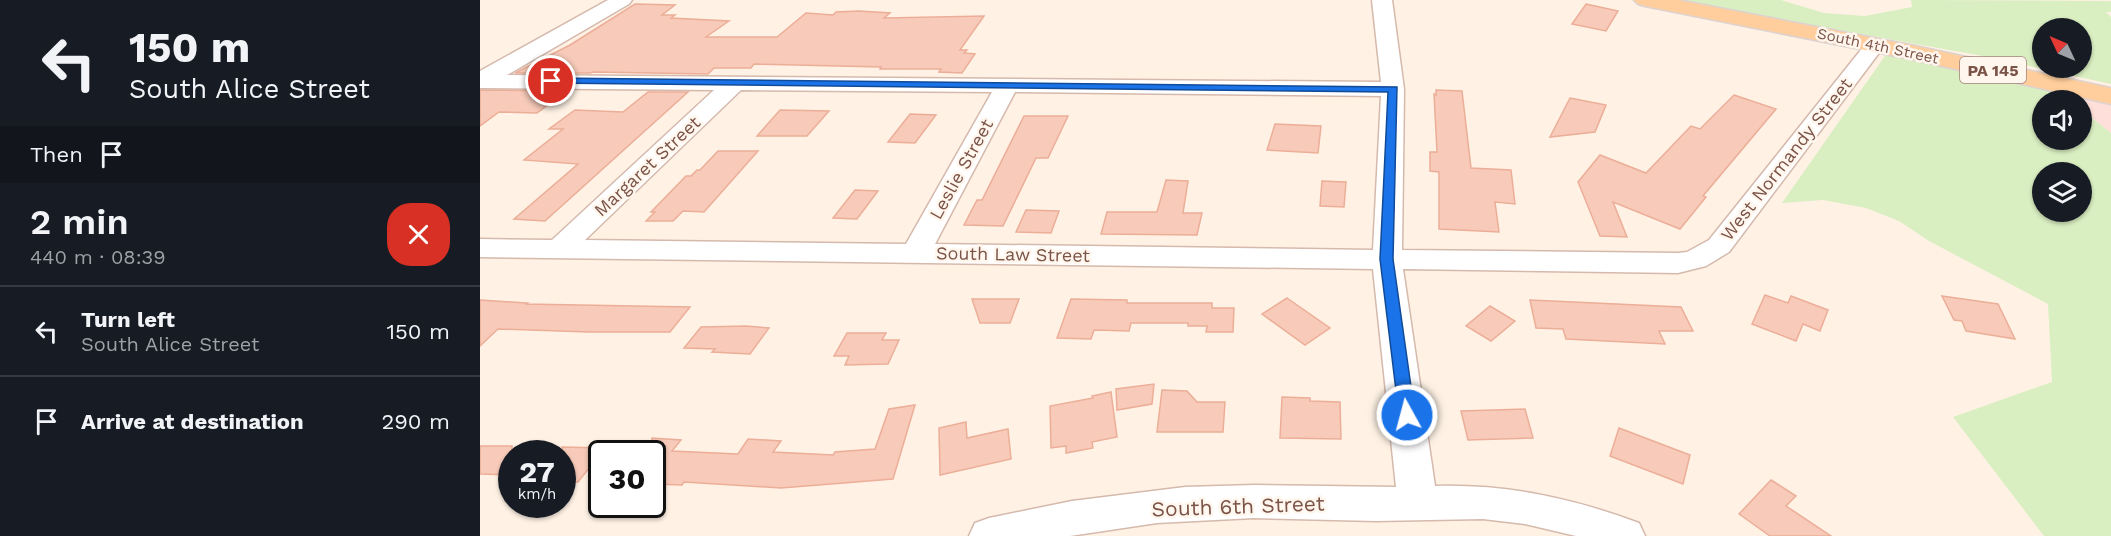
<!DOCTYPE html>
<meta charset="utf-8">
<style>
body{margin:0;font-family:"Work Sans",sans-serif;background:#242831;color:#f1f3f6;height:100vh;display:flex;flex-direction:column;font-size:22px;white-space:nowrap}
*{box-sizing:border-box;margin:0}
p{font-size:20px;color:#9ea1a6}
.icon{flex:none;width:33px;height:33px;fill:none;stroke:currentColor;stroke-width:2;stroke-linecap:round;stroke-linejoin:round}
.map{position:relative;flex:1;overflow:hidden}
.drawer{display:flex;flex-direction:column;background:#171b24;width:480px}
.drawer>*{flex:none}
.hud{background:#171b24;color:#f1f3f6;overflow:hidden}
.needle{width:39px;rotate:314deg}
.tools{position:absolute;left:1552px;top:18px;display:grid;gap:12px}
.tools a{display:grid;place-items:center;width:60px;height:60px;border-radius:50%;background:#171b24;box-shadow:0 2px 4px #0004;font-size:30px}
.speed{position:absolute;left:18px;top:440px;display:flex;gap:12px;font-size:30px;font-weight:700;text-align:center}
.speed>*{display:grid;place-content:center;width:78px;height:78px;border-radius:50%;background:#171b24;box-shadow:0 2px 4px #0004;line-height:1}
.speed small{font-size:15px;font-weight:400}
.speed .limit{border:3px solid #111;border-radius:9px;background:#fff;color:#111}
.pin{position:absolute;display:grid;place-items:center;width:51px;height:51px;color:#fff;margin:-26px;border:3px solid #fff;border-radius:50%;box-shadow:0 2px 6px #0007}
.me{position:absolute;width:66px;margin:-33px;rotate:353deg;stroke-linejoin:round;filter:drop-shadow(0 0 4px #0008)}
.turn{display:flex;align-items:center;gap:21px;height:126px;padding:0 30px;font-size:27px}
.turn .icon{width:78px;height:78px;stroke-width:2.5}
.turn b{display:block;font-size:42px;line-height:51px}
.then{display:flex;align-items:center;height:57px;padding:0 30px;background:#0003;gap:12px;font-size:22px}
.round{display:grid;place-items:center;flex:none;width:63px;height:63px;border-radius:24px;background:#242831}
.head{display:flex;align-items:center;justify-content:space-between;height:102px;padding:0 30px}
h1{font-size:36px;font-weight:600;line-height:45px}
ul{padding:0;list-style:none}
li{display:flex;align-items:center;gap:18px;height:90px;padding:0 30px;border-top:2px solid #363941}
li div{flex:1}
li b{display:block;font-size:22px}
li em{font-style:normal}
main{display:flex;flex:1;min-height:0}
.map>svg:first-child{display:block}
</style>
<main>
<section class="drawer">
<div class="hud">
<div class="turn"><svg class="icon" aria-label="left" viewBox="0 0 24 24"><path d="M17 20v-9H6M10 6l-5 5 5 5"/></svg><div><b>150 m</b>South Alice Street</div></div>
<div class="then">Then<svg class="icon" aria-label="arrive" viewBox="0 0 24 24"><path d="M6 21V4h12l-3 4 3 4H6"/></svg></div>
</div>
<div class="head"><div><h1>2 min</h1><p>440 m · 08:39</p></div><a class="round" style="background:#d93025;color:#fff"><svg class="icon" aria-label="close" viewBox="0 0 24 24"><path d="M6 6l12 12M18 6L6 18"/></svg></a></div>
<ul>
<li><svg class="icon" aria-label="left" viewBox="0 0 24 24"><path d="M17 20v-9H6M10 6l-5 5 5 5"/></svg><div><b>Turn left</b><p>South Alice Street</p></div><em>150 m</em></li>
<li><svg class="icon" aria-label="arrive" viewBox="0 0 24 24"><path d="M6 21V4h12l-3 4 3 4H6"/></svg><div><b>Arrive at destination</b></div><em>290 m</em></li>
</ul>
</section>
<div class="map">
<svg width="1631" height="536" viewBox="0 0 1631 536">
<rect width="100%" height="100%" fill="#fff2e5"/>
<polygon fill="#ffdfd9" points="1579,92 1631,105 1631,133 1602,110 1602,100 1590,100"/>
<g fill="#d9eec1" fill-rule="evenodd">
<path d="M1191 0H1301L1344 13 1385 16 1432 7 1431 0 1631 1V12H1626L1631 17V84L1508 57ZM1563 28H1602V68H1563Z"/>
<path d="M1407 53 1579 92 1590 100H1563V140H1602V110L1631 133V536H1564L1473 417 1572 382 1568 304 1449 241 1419 221 1386 208 1343 200 1302 203ZM1563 172H1602V212H1563Z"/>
</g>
<g fill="#f7cab9" stroke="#ecae98" stroke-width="1.5">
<polygon points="155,4 195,5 182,15 195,15 191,18 249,21 226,37 297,37 326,13 353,15 356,12 379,11 410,13 404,18 504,16 480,50 487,50 484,53 495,54 482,73 459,72 461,69 400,69 401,67 274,64 271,68 234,68 228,74 113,72 110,73 35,73 90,45"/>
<polygon points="1106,4 1138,11 1126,31 1092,24"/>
<polygon points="0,90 87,91 57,113 19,112 0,126"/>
<polygon points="956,90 982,91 991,168 1031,170 1035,204 1015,202 1019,232 959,229 959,172 950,171 950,152 957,152 954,94 956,95"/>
<polygon points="168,92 208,92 65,221 34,219 98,164 44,160 83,129 69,129 95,110 143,112"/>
<polygon points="1254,95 1296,109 1223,196 1226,197 1200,229 1133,202 1147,237 1120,236 1098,182 1120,155 1166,173 1211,126 1220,129"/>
<polygon points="1090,98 1126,105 1115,132 1070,137"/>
<polygon points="300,110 349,111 327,136 277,136"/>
<polygon points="430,114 456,115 435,143 408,142"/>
<polygon points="544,116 588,116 568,158 556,158 523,226 484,225 497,200 502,200"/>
<polygon points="795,124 841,126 838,153 787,150"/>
<polygon points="238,151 278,151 224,212 203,211 193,221 166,221 175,212 171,212 206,176 211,176 217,170 220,170"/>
<polygon points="686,180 708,181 703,213 722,213 717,235 621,234 627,212 677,212"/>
<polygon points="842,181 866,182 864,207 840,206"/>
<polygon points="375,190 398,191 377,219 353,218"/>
<polygon points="546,210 579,211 571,233 536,232"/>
<polygon points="1285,295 1308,303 1311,296 1348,310 1340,331 1323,324 1316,341 1272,324"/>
<polygon points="1462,296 1518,304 1535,339 1486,331 1482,321 1474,320"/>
<polygon points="807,298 850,328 825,345 782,314"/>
<polygon points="492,299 539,299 530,323 500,323"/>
<polygon points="591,299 647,300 647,303 732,303 732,308 754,308 753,332 726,332 727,326 708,326 708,323 651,323 649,331 614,330 611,339 577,338"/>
<polygon points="0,300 47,303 45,304 210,307 190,332 109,332 18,329 0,346"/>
<polygon points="1050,300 1201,307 1213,331 1179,331 1185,344 1086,339 1083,329 1056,328"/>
<polygon points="1010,306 1035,321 1011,341 986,326"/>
<polygon points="266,326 289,328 270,354 232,352 235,349 204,348 221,327"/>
<polygon points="367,333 406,333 402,340 419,340 408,364 365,365 369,356 354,356"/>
<polygon points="674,384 672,404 637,410 636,389"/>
<polygon points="682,390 707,391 717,402 745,402 743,432 677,432"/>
<polygon points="631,392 637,437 612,442 613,448 586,453 586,446 571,448 570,406 613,398 612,396"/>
<polygon points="802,397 830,398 830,401 860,402 861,439 800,438"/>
<polygon points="435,405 413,479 301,488 204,482 202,485 172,484 172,438 201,440 192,451 258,454 268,439 301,441 293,452 353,455 355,452 395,449 409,409"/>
<polygon points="1045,409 1053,438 988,440 981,411"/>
<polygon points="486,422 487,438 528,429 531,459 460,475 459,428"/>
<polygon points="1139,428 1210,455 1203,484 1130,456"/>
<polygon points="0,446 32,446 32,475 0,474"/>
<polygon points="82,447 125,448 98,482 82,482"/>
<polygon points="1291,480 1316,496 1306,506 1351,536 1290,536 1259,514"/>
</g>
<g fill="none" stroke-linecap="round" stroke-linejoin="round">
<defs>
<path id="minor" d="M128 0H152L149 4 27 75 901 82 892 0H912L924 89 922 250 1198 253 1207 252 1229 240 1388 41 1395 39 1402 41 1405 45 1249 252 1226 266 1198 273 923 269 955 486C1027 484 1092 498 1159 523L1165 536H1096L1045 524 1003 519 896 521 774 518 677 523 590 536H489L495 523 509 518 592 501 705 487 774 485 916 487 893 269 0 257V239L72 240 234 90 0 88V71ZM261 90 512 92 426 244 105 240ZM535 92 901 96 893 250 455 244Z"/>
<polygon id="primary" points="1154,0 1198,0 1435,46 1631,88 1631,104 1435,60 1165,6 1158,4"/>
</defs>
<use href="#minor" stroke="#d5b9ac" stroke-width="3"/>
<use href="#primary" stroke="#ddd2cf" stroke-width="3"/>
<use href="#minor" fill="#fff" fill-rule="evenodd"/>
<use href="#primary" fill="#ffce9c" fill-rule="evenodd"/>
</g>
<polygon fill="#1a73e8" stroke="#114b97" stroke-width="1.5" points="71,78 917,87 913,259 935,415 933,420 927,421 921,420 919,415 900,259 908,92 68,83 68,79"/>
<g text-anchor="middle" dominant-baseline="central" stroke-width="5" stroke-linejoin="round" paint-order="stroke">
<g font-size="15" fill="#7b5347" stroke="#fff6ee">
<text transform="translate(1398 46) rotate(12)">South 4th Street</text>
</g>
<rect fill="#fff6ee" stroke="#a38479" stroke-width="1.5" x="1480" y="57" width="66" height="26" rx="4.5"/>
<g font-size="16" font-weight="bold" fill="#7b5347">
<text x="1513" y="70">PA 145</text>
</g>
<g font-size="18" fill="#7b5347" stroke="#fff6ee">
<text transform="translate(1306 159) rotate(-52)">West Normandy Street</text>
<text transform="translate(167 166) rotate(-43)">Margaret Street</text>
<text transform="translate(481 169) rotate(-61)">Leslie Street</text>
<text transform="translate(533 254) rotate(1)">South Law Street</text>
</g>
<g font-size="21" fill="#7b5347" stroke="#fff6ee">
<text transform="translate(758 506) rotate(-2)">South 6th Street</text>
</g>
</g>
</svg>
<div class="tools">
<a><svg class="needle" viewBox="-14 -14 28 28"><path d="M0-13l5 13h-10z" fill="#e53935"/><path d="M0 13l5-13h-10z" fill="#9ea1a6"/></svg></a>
<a><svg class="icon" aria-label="sound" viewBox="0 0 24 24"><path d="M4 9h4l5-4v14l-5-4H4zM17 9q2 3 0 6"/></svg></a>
<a><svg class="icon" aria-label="layers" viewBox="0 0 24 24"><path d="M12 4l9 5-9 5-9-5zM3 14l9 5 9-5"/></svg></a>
</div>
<div class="speed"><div>27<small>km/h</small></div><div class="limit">30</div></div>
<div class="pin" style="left:71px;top:81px;background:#d93025"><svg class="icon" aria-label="arrive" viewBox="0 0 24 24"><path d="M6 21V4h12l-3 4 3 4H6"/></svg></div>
<svg class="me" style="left:927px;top:415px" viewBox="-20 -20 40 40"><circle r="17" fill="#1a73e8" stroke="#fff" stroke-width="3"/><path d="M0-11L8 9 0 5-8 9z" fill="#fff"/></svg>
</div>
</main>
